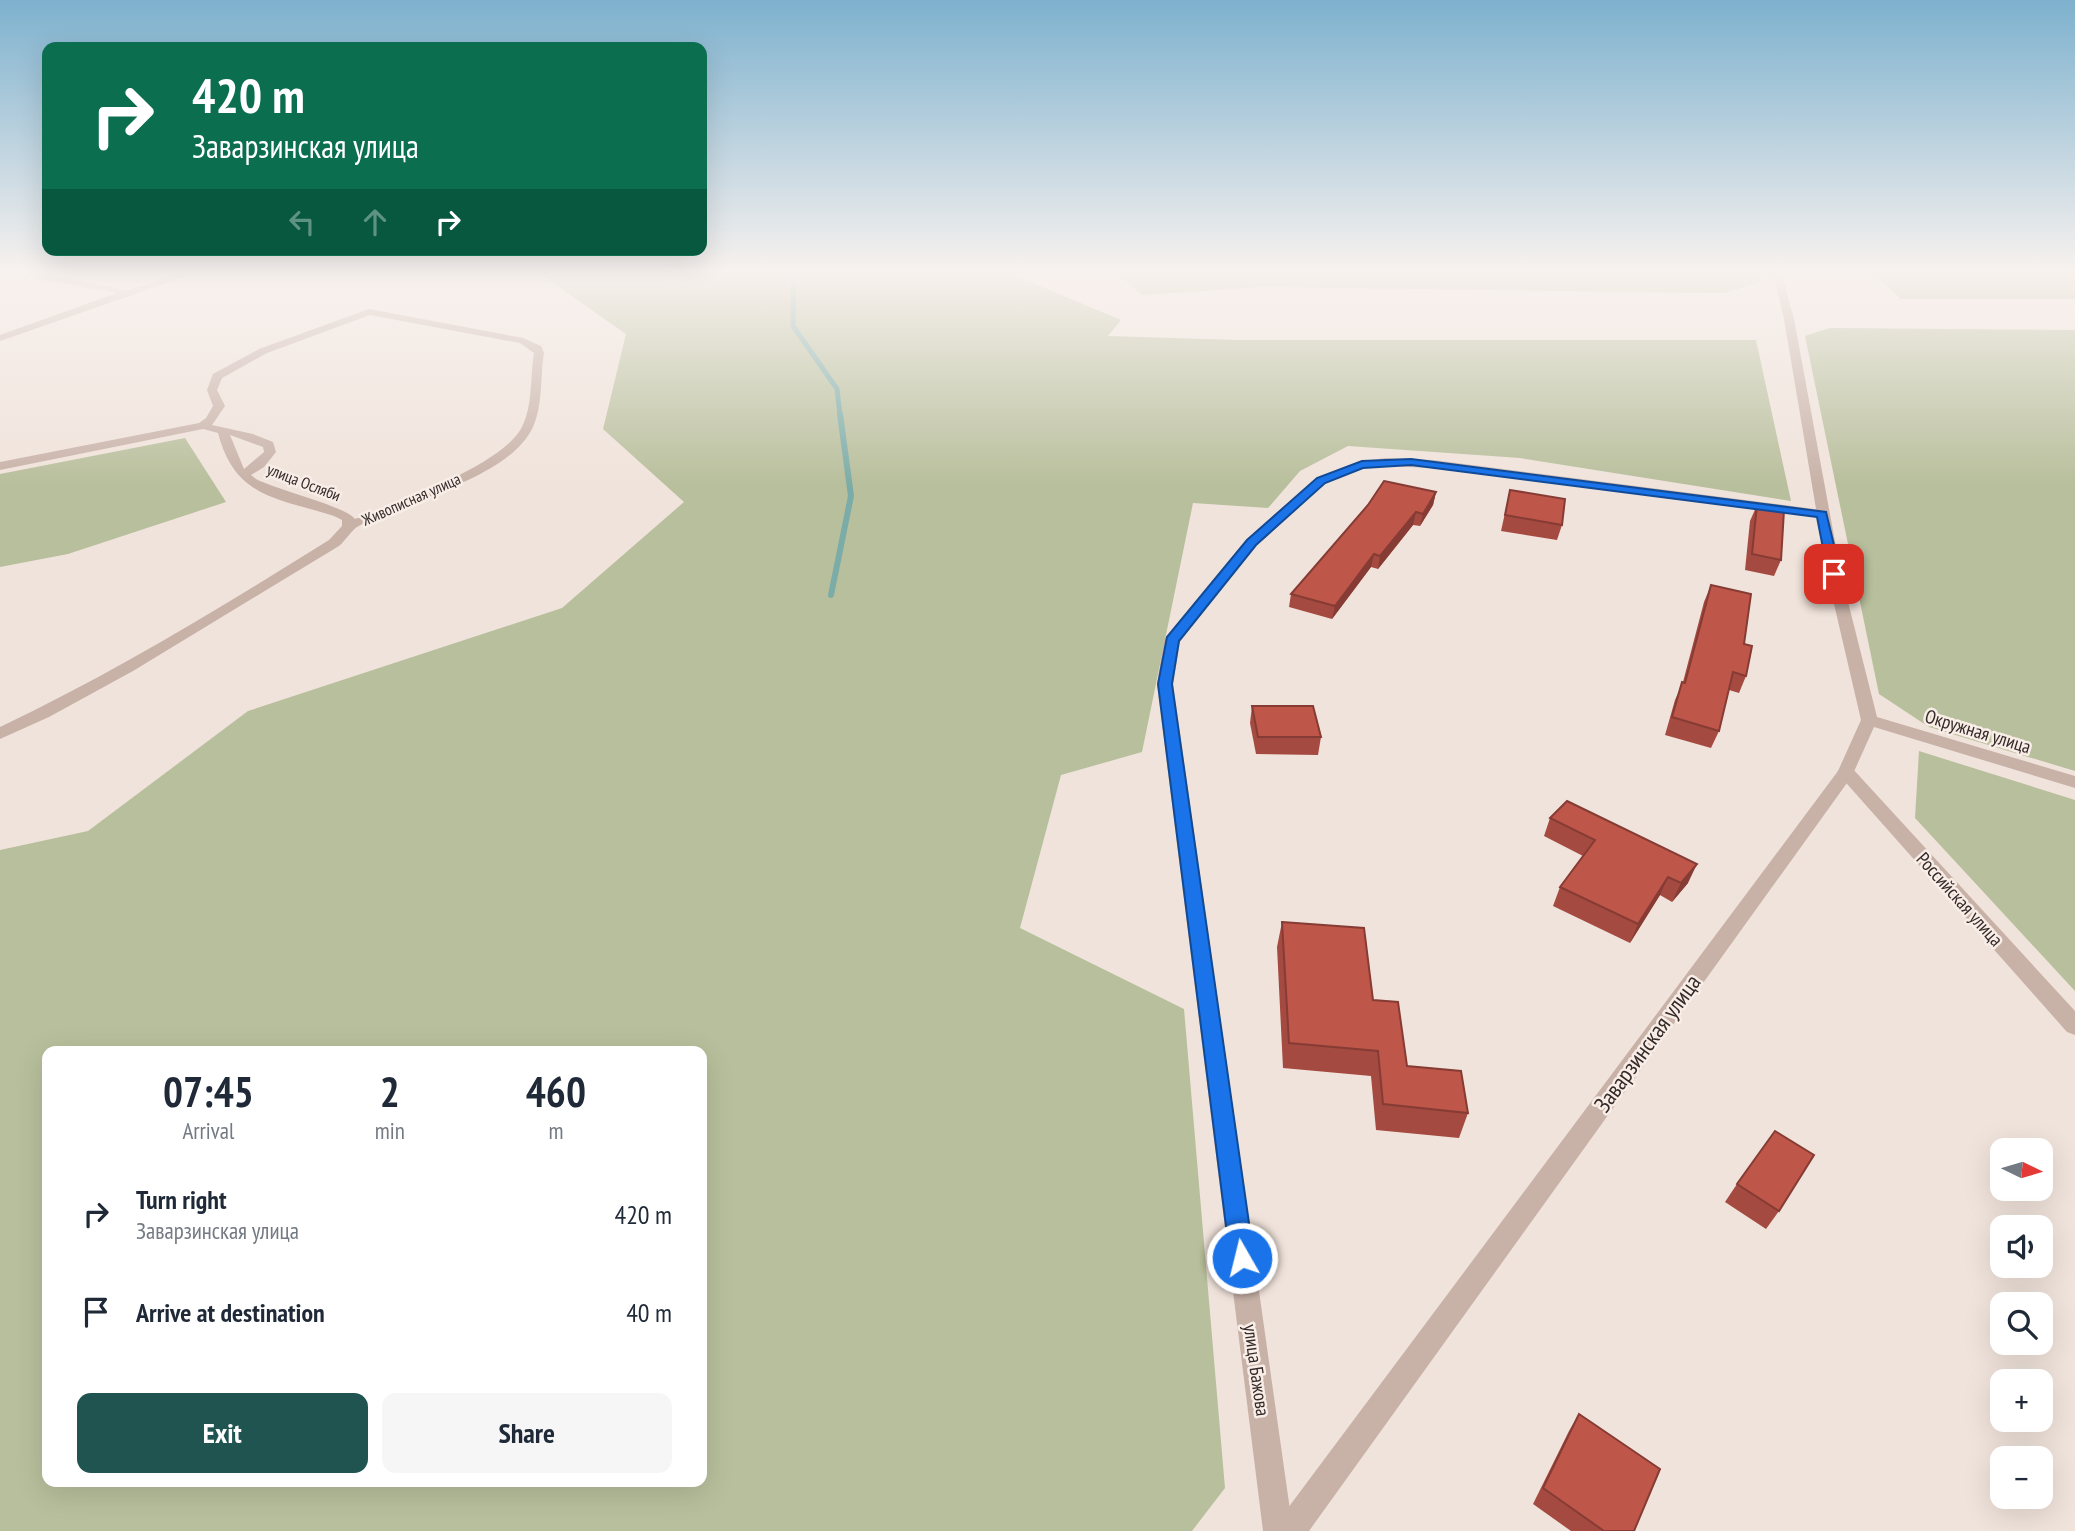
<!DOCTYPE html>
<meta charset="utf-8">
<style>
body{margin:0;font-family:"PT Sans Narrow",sans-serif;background:#f6f6f7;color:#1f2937;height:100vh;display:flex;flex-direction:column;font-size:26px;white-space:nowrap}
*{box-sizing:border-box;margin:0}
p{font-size:23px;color:#747a83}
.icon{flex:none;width:38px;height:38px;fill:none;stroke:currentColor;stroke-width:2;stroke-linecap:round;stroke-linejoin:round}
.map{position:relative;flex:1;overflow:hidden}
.sheet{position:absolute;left:42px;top:1046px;width:665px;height:441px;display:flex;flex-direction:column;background:#fff;border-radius:14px;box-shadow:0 7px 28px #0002}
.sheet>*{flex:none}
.hud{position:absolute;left:42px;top:42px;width:665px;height:214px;border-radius:14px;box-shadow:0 7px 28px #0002;background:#0b6e4f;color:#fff;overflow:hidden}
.needle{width:46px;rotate:95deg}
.buttons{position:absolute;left:1990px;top:1138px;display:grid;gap:14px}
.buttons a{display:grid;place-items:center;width:63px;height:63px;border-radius:14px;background:#fff;box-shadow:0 7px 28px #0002;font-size:35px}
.pin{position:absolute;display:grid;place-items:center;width:60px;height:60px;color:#fff;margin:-30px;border-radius:14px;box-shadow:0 4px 10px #0006}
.me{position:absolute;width:77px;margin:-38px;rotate:352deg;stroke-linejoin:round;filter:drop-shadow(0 0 5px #0008)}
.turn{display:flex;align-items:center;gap:24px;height:147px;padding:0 35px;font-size:32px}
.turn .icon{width:91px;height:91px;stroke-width:2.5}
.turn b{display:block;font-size:49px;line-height:60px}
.lanes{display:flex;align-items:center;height:66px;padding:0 35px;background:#0003;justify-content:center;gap:35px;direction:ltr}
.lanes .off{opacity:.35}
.eta{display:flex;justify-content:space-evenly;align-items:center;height:119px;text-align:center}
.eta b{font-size:42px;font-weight:600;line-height:49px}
.button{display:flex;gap:14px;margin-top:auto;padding:14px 35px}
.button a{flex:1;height:80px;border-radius:14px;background:#205450;color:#fff;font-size:28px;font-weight:600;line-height:80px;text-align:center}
.button a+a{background:#f6f6f7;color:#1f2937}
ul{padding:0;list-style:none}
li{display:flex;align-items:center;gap:21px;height:98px;padding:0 35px}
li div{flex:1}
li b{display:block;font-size:26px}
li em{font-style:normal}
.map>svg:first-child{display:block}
</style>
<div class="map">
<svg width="2075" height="1531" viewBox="0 0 2075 1531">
<rect width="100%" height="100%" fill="#f0e3db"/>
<g fill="#b8bf9c" fill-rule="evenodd">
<path d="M536 271H1004L1121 320 1108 336 1237 340H1756L1791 501 1520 458 1348 446 1300 471 1268 508 1193 503 1142 752 1061 775 1020 928 1184 1009 1225 1488 1192 1531H0V850L88 831 248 711 562 608 684 502 603 429 626 334ZM47 1052H702V1482H47Z"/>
<polygon points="1114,271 1759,271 1761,282 1724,293 1263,287 1142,295"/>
<polygon points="1871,271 2075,271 2075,299 1901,299"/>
<polygon points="1830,328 2075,330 2075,771 1929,727 1879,694 1805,336"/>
<polygon points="185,438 226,502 68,554 0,567 0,474"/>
<polygon points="1919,751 2075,800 2075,991 1915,818"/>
</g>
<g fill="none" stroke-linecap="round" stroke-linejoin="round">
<polyline stroke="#7caca7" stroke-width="5" points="794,271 793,326 837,389 840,415"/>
<polyline stroke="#7caca7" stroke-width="6" points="831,595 851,496 840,414"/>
<g fill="#c8b2a8" fill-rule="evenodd">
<polygon points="26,271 128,290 188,271 201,271 0,341 0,335 117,293 35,279"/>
<path d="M369 309 523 338 541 346 544 353C540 377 543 405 533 427 509 479 404 501 357 527 351 531 345 541 339 546L133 671 49 717 0 739V727C114 673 222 607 329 540L342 526V520L334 516C277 498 235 498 218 433L203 429 0 470V462L199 423 206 418 213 406 207 390 213 374 259 349ZM370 315 520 343 534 353C530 377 533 405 522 427 503 465 395 503 355 519 345 506 277 490 256 479L251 475 264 467 276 452 273 442 253 434 212 425 225 406 217 390 222 378 267 353ZM230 435 263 447 264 452 244 469Z"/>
<polygon points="1385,458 1433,460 1822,510 1829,514 1822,518 1433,468 1385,466 1364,468 1325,483 1256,546 1180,641 1173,684 1293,1531 1263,1531 1157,684 1164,640 1246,540 1317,477 1358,462"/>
<polygon points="1846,766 1852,768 2075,1011 2075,1035 2067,1032 1840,776 1837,772"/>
</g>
<polygon fill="#c8b2a8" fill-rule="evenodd" points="1773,271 1781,271 1794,319 1841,574 1877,717 2075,776 2075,788 1874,727 1852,776 1309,1531 1275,1531 1279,1520 1838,771 1861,720 1827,574 1784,319"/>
</g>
<g fill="#a44a40">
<polygon points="1510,490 1562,525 1557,540 1501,531"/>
<polygon points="1436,492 1433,505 1420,526 1413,525 1378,569 1371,567 1332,619 1289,607 1291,594"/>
<polygon points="1757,505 1781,560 1774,576 1745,570 1750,521"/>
<polygon points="1711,585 1744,644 1746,676 1739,693 1729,690 1719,731 1711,748 1665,735 1675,700 1683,682 1704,602"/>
<polygon points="1252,706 1321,737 1318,755 1256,754 1250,723"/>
<polygon points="1550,818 1688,883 1672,902 1660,895 1630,943 1553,906 1560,887 1583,856 1544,836"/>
<polygon points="1282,922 1373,1000 1407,1066 1468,1113 1459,1138 1376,1130 1371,1076 1283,1068 1277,947"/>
<polygon points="1737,1184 1779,1211 1766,1229 1725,1202"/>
<polygon points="1579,1414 1634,1531 1571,1531 1533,1504 1569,1431"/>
</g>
<g fill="#863c34">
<polygon points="1436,492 1433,505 1420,526 1423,514"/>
<polygon points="1416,512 1413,525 1378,569 1380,556"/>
<polygon points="1374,554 1371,567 1332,619 1335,606"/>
<polygon points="1697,864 1688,883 1672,902 1681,883"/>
<polygon points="1668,877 1660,895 1630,943 1638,924"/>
</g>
<g fill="#bf564a" stroke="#863c34" stroke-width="2">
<polygon points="1384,481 1436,492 1423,514 1416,512 1380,556 1374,554 1335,606 1291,594 1368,505"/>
<polygon points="1510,490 1565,499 1562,525 1505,515"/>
<polygon points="1757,505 1784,510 1781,560 1752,554"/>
<polygon points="1711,585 1751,594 1744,644 1752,646 1746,676 1733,672 1719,731 1672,717 1682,682 1685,683"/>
<polygon points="1252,706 1313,706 1321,737 1258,737"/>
<polygon points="1567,801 1697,864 1681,883 1668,877 1638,924 1560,887 1595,840 1550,818"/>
<polygon points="1282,922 1364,928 1373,1000 1398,1002 1407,1066 1461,1071 1468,1113 1383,1104 1378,1051 1289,1043"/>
<polygon points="1775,1131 1814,1155 1779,1211 1737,1184"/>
<polygon points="1579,1414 1660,1469 1634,1531 1604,1531 1543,1488"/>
</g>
<linearGradient id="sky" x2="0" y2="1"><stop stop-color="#7db1ce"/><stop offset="0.56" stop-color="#f8f2ef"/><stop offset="1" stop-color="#f8f2ef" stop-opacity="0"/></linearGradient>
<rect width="2075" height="485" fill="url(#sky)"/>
<polygon fill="#1a73e8" stroke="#114b97" stroke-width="2" points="1411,459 1826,512 1841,574 1834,578 1828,574 1817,517 1411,465 1363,468 1325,483 1256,545 1179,641 1172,684 1254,1258 1250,1266 1242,1269 1233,1266 1230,1258 1158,684 1167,637 1247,540 1317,478 1362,461"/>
<g text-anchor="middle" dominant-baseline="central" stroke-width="5" stroke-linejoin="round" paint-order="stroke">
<g font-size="16" fill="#352a28" stroke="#f8eee7">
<text transform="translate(304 482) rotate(21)">улица Осляби</text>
<text transform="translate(411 499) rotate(-24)">Живописная улица</text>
</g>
<g font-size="19" fill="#352a28" stroke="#f8eee7">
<text transform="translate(1978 731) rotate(17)">Окружная улица</text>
<text transform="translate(1960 899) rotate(48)">Российская улица</text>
<text transform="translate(1257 1370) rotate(82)">улица Бажова</text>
</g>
<g font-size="23" fill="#352a28" stroke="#f8eee7">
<text transform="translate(1647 1043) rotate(-54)">Заварзинская улица</text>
</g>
</g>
</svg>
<div class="buttons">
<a><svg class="needle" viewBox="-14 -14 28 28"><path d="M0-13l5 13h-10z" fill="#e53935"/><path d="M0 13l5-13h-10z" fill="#747a83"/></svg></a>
<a><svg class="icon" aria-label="sound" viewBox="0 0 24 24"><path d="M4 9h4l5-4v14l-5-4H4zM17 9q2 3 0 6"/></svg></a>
<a><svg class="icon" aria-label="search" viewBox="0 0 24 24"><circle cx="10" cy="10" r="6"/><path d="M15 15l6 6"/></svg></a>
<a>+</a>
<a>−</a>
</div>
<div class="pin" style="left:1834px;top:574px;background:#d93025"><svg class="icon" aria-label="arrive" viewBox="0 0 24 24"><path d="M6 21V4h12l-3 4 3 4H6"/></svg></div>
<svg class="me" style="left:1242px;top:1258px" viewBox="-20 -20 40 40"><circle r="17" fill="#1a73e8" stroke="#fff" stroke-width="3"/><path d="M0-11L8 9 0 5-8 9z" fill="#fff"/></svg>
<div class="hud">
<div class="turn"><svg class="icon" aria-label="right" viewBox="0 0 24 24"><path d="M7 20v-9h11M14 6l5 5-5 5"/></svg><div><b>420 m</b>Заварзинская улица</div></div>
<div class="lanes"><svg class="icon off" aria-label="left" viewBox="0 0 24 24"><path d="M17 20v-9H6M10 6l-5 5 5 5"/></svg><svg class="icon off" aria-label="ahead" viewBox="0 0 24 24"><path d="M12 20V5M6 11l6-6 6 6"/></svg><svg class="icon" aria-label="right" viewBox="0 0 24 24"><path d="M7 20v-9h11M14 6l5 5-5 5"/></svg></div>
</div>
<section class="sheet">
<div class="eta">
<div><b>07:45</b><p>Arrival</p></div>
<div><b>2</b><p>min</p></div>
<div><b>460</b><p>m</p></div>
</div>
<ul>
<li><svg class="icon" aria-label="right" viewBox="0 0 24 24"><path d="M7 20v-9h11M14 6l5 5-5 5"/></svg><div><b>Turn right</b><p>Заварзинская улица</p></div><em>420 m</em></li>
<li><svg class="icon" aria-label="arrive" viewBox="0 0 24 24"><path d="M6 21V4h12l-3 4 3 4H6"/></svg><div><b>Arrive at destination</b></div><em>40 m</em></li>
</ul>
<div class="button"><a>Exit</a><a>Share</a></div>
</section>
</div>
